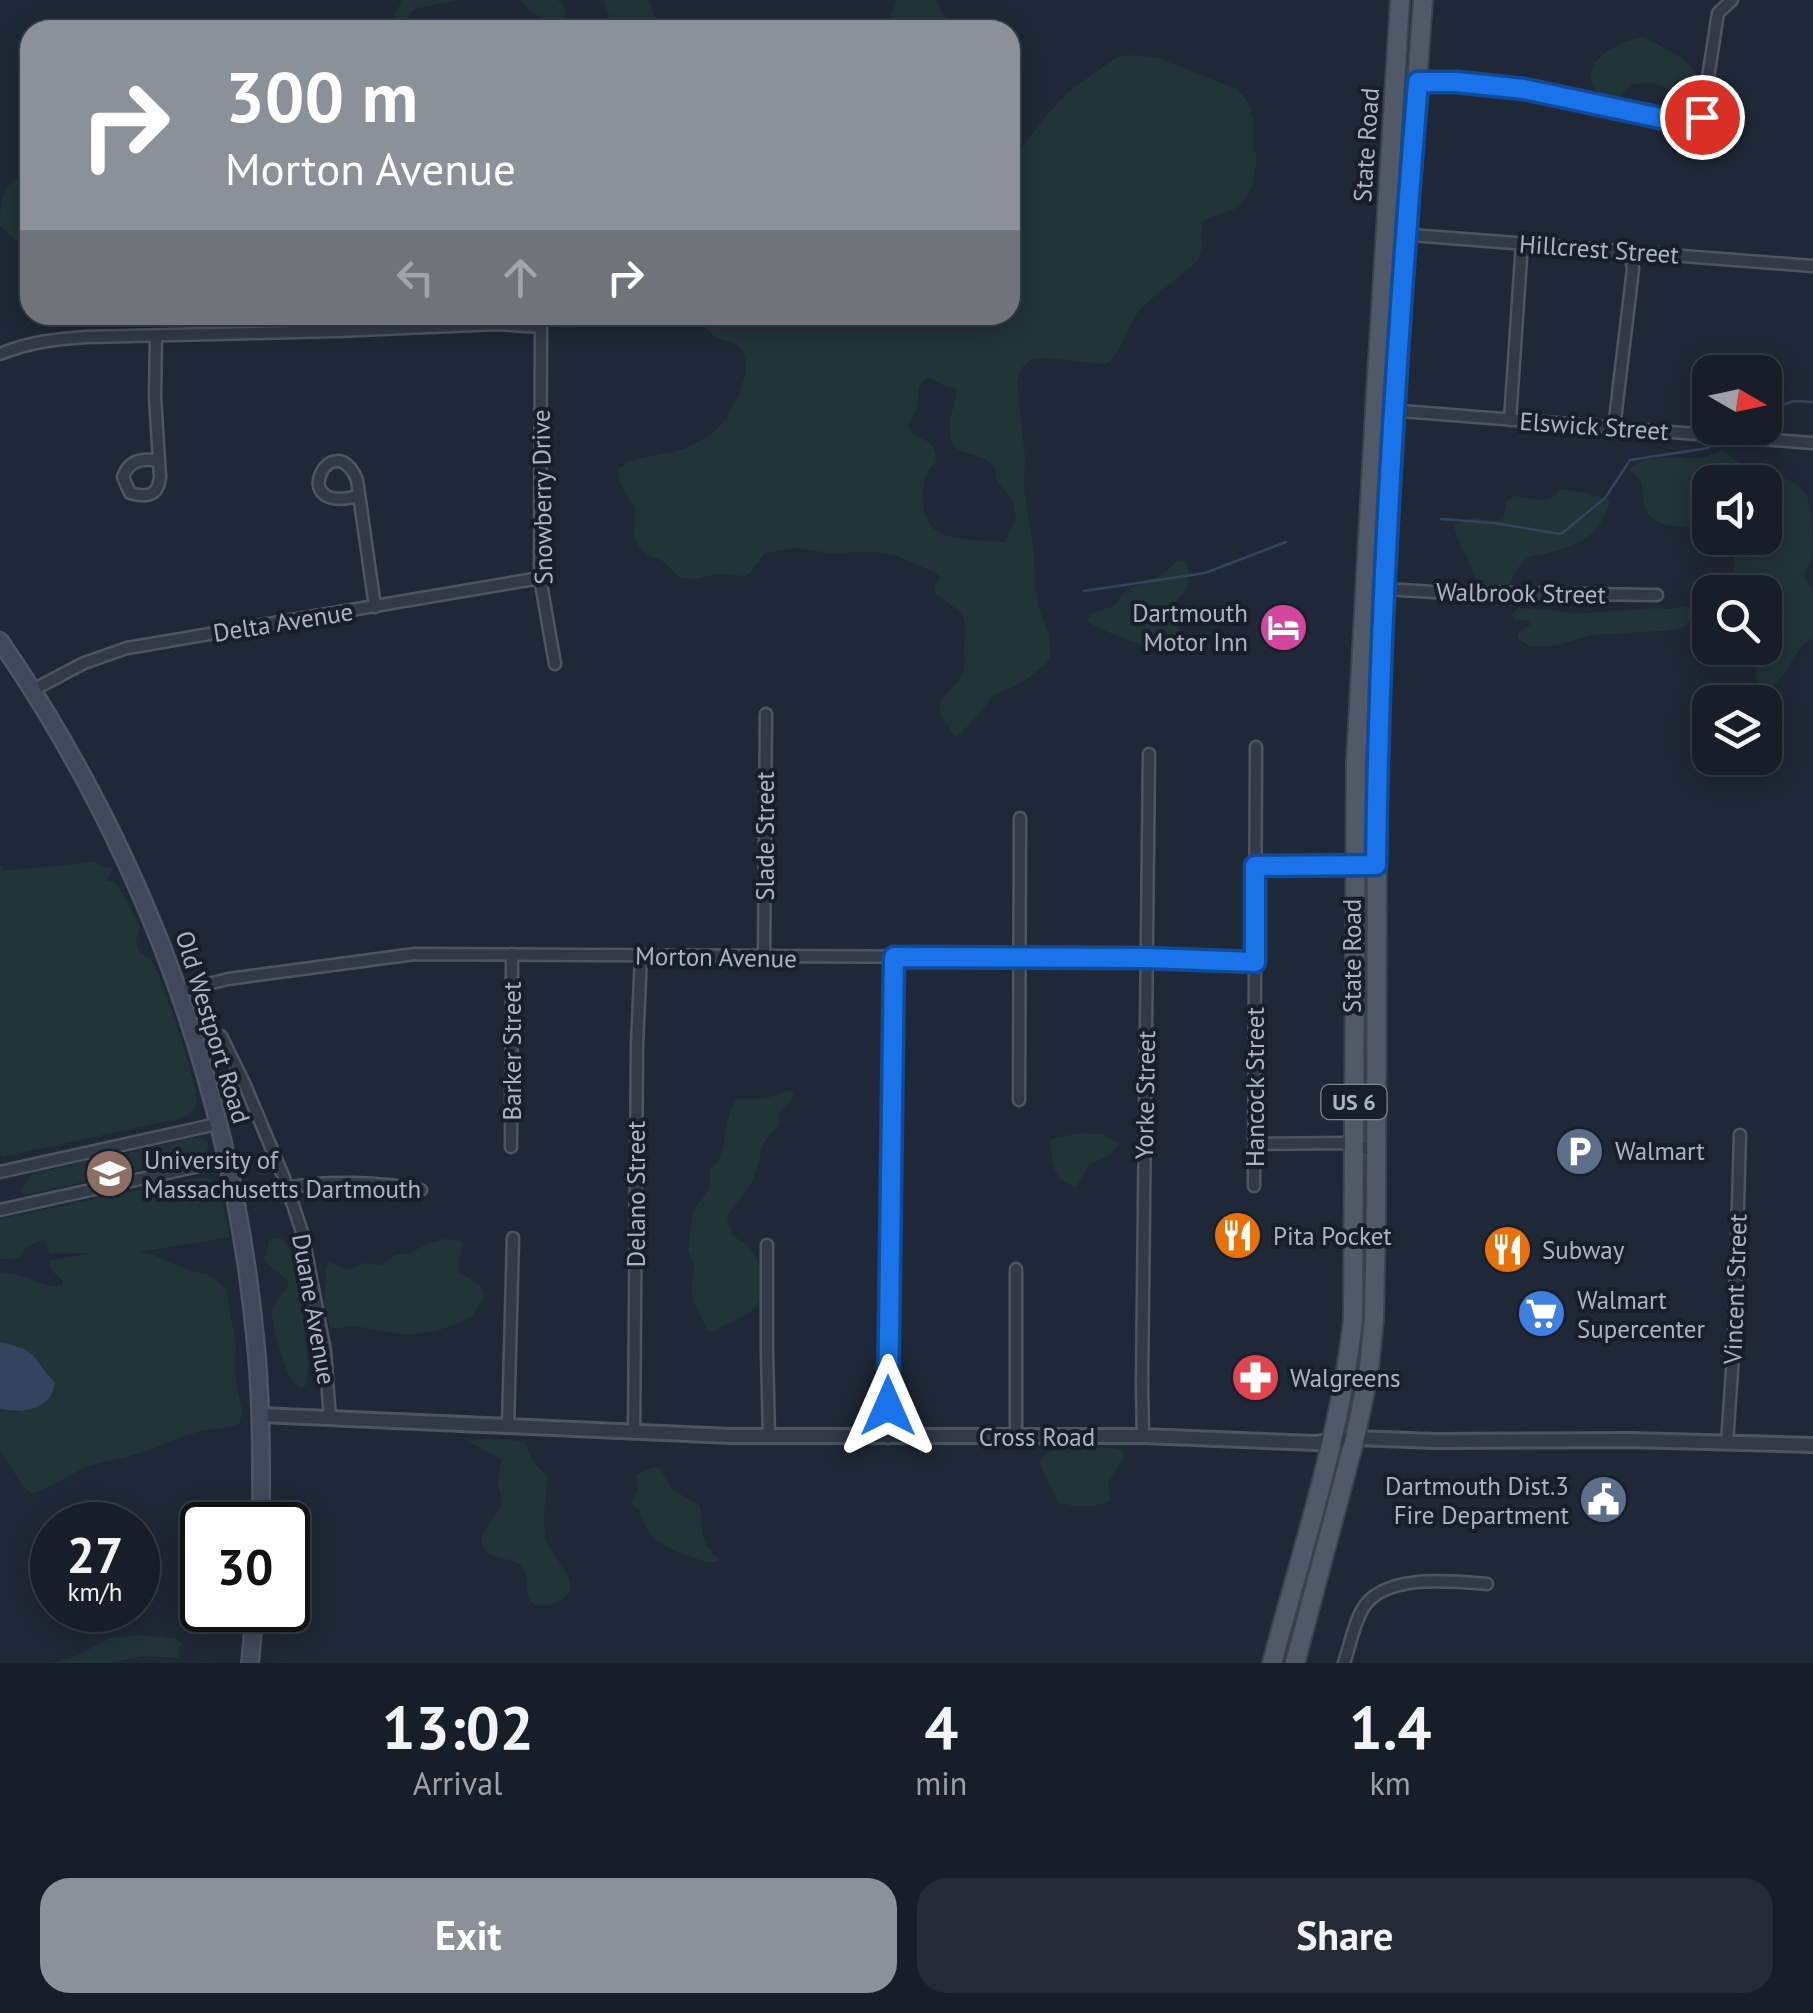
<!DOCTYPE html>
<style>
body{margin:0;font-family:"PT Sans",sans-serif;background:#242b34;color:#f1f3f6;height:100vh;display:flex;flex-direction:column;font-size:38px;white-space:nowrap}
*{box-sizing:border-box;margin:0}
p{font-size:32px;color:#9ea2a8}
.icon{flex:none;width:55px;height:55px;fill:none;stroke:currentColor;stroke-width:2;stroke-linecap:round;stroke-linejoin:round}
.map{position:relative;height:1663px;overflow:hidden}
.side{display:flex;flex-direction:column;background:#171e28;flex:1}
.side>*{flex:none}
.guide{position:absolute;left:20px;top:20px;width:1000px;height:305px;border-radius:30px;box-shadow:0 5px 25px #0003,0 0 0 2px #363c45;background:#8c9099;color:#fff;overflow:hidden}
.needle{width:65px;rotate:99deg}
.controls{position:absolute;left:1692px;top:355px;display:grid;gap:20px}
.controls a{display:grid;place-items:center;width:90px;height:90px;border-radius:20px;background:#171e28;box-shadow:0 5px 25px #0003,0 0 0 2px #363c45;font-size:50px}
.speed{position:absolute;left:30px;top:1502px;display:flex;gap:20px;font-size:50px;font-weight:700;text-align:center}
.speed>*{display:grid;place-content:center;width:130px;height:130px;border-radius:50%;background:#171e28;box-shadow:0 5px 25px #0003,0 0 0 2px #363c45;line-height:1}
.speed small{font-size:25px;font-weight:400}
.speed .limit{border:5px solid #111;border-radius:15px;background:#fff;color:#111}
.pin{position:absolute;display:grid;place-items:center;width:85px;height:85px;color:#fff;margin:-42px;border:5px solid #fff;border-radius:50%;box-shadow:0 2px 10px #0007}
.me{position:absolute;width:110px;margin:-55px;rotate:0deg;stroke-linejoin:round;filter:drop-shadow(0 0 8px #0008)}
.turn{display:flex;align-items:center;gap:35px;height:210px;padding:0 40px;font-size:45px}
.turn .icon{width:130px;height:130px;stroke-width:2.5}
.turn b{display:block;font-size:70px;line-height:85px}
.lanes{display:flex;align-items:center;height:95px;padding:0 40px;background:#0003;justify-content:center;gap:50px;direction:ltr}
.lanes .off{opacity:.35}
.eta{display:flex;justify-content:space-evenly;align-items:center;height:170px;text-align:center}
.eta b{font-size:60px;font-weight:700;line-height:70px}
.button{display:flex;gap:20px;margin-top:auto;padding:20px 40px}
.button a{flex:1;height:115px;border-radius:30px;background:#8c9099;color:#fff;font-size:40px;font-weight:700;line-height:115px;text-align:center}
.button a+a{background:#242b34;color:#f1f3f6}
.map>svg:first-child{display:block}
</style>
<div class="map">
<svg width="1813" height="1663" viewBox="0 0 1813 1663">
<rect width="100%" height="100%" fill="#1f2836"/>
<g fill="#213437" fill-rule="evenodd">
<polygon points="402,0 456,0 415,9 410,12 402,30 382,30 390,25"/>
<path d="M522 0H558L565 8 566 18 561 24 558 23C543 18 529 15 522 0Z"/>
<polygon points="604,0 648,0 658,25 664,30 616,30 608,15"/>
<polygon points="897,0 936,0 944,15 961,30 879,30 888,22"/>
<path d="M1644 37 1682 58 1694 69 1703 83 1700 96C1678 105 1671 85 1650 83 1644 82 1638 84 1632 84L1615 101C1597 98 1585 83 1594 65 1601 50 1629 39 1644 37Z"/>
<path d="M1135 55 1158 58 1224 84 1237 89 1247 100 1253 120V148L1257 157 1253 184 1246 198 1235 209 1205 219C1197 232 1205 244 1199 257 1195 266 1189 268 1182 274 1172 281 1147 302 1139 311 1126 327 1122 355 1105 364 1091 363 1039 355 1029 361 1021 366 1019 375 1017 383L1025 456 1024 489 1033 545 1035 585 1039 608 1049 636 1050 659C1033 677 1017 687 993 695 983 712 970 723 957 737 945 728 955 738 948 725 944 719 941 720 940 712 938 695 958 686 963 673 966 666 964 657 964 649 966 611 968 617 935 594V586L940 577 938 574 894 555 878 552 827 553 798 548 765 553 751 572 745 576 717 574 693 579 679 577 660 559 650 557 638 546 634 537 635 508 618 479 619 468C638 453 665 457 686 448 697 443 711 435 719 427 733 414 756 366 741 349 735 342 728 342 720 339 708 334 702 321 690 315H1010V158L1021 149 1040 123 1069 91 1117 57ZM928 377 946 386 957 389 950 422 951 441 958 450 985 459 996 469V479L1013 502 1016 517 1005 543C986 540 967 541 948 536 921 529 918 497 927 474 929 469 933 466 936 461 935 433 917 445 908 426L917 408 919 387Z"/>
<path d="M17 179 30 181V248L19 243 0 226C0 207 0 188 17 179Z"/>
<path d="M558 315H621C603 321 584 328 565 328L558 320Z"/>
<path d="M1722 450C1744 473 1784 468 1805 493 1813 505 1813 539 1813 554 1811 570 1795 572 1813 588V639C1790 649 1791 678 1765 690 1748 672 1758 668 1762 648H1765V592H1738L1734 576V555L1727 538H1765V482H1710V526C1686 527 1645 533 1643 497 1642 482 1642 479 1628 470 1655 445 1693 469 1722 450Z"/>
<path d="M1561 489 1585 493 1610 500C1601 535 1581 545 1548 553 1540 555 1531 555 1525 560 1517 566 1514 578 1508 586L1480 587 1476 585C1475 563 1457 547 1454 524L1474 518 1492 521 1503 519 1507 501 1512 496C1531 497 1548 507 1561 489Z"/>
<path d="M1178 560 1186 561C1190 570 1190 582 1184 592 1184 593 1174 604 1174 605 1168 622 1189 635 1191 649 1183 653 1184 654 1175 653 1159 652 1099 631 1087 621L1091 614 1113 606 1126 591 1164 574Z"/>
<polygon points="1684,606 1692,609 1693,615 1686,626 1677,630 1592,635 1559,645 1537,647 1529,646 1517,638 1519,632 1531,624 1529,621 1516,620 1511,614 1519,608 1555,610 1572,614 1657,608 1668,609"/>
<path d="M94 862 106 868 114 866 107 881H114C124 893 133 912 140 927L136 941 138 951C139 951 150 959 151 960 162 975 197 1083 197 1103L190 1115 177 1119 2 1157 0 1153V866H3V871Z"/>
<path d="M790 1090 793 1092V1098L779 1112V1126C756 1146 764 1151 754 1177 748 1192 735 1204 727 1218 731 1240 736 1235 750 1249 756 1256 761 1269 762 1278 767 1315 739 1315 713 1332L708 1331 694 1302 691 1287 695 1269 688 1251 693 1211 710 1188V1170C732 1151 720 1120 737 1099L766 1098Z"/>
<path d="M1083 1133 1104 1135 1119 1144 1110 1155 1090 1164 1076 1187C1053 1180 1051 1164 1051 1141L1053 1138Z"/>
<polygon points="191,1138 202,1138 208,1142 209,1147 205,1154 123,1174 117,1169 131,1152"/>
<polygon points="128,1152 114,1169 120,1174 25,1195 20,1193 31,1174"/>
<path d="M207 1177 219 1184 230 1237 140 1252 153 1255 194 1272 206 1274 216 1280 226 1289 236 1346 234 1371 242 1411 240 1423C229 1430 216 1428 202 1431 182 1435 163 1446 143 1452 125 1458 107 1461 89 1466 77 1470 40 1494 33 1493 21 1491 11 1462 0 1452V1409L17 1413 55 1381C31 1358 40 1350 0 1342V1272C6 1273 12 1273 18 1275 35 1279 44 1289 62 1285L63 1281 49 1268 50 1260 93 1253 49 1254 46 1240C41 1241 35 1242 31 1245 14 1255 29 1260 0 1259V1219L194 1178Z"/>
<path d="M276 1238 283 1239 304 1273 303 1316 308 1365 307 1384 302 1388C295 1384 294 1385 290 1377 285 1369 271 1322 272 1313 274 1302 284 1293 289 1284 283 1273 270 1270 265 1259L269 1241Z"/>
<polygon points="444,1239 459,1240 463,1244 458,1267 460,1273 481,1286 484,1296 472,1317 456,1324 436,1331 408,1335 353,1326 336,1329 330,1327 324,1302 327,1276 325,1270 328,1262 346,1269 354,1268 362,1263 381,1265 396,1255 408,1254 429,1243"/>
<path d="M482 1439 524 1441 533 1461 547 1477C547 1496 541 1520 546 1539 550 1555 571 1570 570 1587 570 1601 543 1611 533 1603 524 1595 529 1584 526 1574 519 1553 489 1564 483 1546 477 1530 498 1518 501 1504 503 1496 498 1490 498 1482 498 1473 501 1467 501 1459L467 1441Z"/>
<path d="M1070 1443 1119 1449 1123 1452V1459L1108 1483 1111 1500C1095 1509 1076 1506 1058 1503 1054 1488 1042 1476 1040 1460L1046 1454Z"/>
<path d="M654 1467 660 1469 672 1489 700 1506C701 1518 701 1535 707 1546 710 1551 715 1554 718 1559L716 1562H706L675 1551 657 1541 646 1527 640 1511 631 1502 638 1492 636 1474Z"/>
<polygon points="142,1635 176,1639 181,1643 178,1658 142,1656 111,1663 51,1663 76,1656 110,1638"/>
</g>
<path fill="#32445e" d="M0 1342C40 1350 31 1358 55 1382 52 1410 23 1414 0 1409Z"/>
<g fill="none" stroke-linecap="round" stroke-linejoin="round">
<g stroke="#32445e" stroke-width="2.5">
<polyline points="1765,412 1793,401 1813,402"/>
<polyline points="1441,519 1494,523 1561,534 1605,498 1630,460 1709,448"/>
<polyline points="1084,591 1205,573 1286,542"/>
</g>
<defs>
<g id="minor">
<polyline points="1418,82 1455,82 1524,89 1670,120 1702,117 1718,13 1732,0"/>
<polyline points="1385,233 1813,266"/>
<path d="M156 336 155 397 160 477C158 496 147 498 130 493L123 477C129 460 143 458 158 461"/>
<path d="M0 354C29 342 56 339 87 337L337 331 498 324 541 327 540 578 555 664"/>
<polyline points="1375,409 1813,443"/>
<polyline points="1510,420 1522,243"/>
<polyline points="1614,428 1633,269 1630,251"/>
<path d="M358 496C284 515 333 423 357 480L375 607"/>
<polyline points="1385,589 1433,592 1657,595"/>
<polyline points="33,690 84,663 127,648 540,578"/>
<polyline points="1255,866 1377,865"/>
<polyline points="764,957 766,714"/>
<polyline points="180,991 228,979 415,954 1146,958 1255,962"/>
<polyline points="221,1036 244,1083 284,1178 302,1232 325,1351 330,1419"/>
<polyline points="1019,1100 1020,818"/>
<polyline points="1255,1144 1354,1143 1376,1153"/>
<polyline points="511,1147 512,954"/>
<polyline points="0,1172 217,1124"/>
<polyline points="1254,1186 1256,747"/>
<path d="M287 1188C324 1180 384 1182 421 1190"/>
<polyline points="0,1210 226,1160"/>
<polyline points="767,1245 767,1352 769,1437"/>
<polyline points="1016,1269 1016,1437"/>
<polyline points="508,1427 513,1238"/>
<polyline points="634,1433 637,1045 641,956"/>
<polyline points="1143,1436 1142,1385 1149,754"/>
<polyline points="888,1438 894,957"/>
<polyline points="1727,1443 1734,1341 1740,1135"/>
<path d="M1344 1663C1350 1646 1353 1626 1362 1610 1382 1573 1451 1581 1487 1584"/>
</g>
<polyline id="tertiary" points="261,1415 731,1436 1143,1436 1316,1443 1355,1438 1436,1441 1631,1440 1813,1445"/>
<g id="secondary">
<path d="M0 641C142 848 231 1086 255 1336 262 1399 261 1462 261 1525"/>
<polyline points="250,1663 255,1610"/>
</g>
<g id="primary">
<path d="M1272 1663C1302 1550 1340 1437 1353 1320L1356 761 1375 409 1400 0"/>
<polyline points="1295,1663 1355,1438 1368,1376 1374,1319 1376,1216 1377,801 1381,663 1406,236 1423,0"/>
</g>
</defs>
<use href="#minor" stroke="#4d5562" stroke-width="15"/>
<use href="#tertiary" stroke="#4d5562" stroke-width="18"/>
<use href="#secondary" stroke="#4d5562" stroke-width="20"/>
<use href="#primary" stroke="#3c4350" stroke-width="22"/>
<use href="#minor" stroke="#323a46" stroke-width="10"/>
<use href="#tertiary" stroke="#323a46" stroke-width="12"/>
<use href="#secondary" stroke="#40495a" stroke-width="15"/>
<use href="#primary" stroke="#505967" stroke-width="18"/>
</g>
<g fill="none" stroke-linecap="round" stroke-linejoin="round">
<defs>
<path id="route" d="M888 1406 894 957 1146 958 1255 962V866L1376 865C1379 604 1397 342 1418 82H1456L1524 89 1670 120 1702 117"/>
</defs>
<use href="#route" stroke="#114b97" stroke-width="25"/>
<use href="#route" stroke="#1a73e8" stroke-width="18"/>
</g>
<defs>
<symbol id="hotel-disc" viewBox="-11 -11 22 22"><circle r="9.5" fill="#d1479c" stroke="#181f2b"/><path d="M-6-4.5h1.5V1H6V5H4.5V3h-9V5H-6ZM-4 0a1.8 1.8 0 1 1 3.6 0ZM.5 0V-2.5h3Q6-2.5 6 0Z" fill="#fff"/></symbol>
<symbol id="parking-disc" viewBox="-11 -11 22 22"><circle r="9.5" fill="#5c6f8a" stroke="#181f2b"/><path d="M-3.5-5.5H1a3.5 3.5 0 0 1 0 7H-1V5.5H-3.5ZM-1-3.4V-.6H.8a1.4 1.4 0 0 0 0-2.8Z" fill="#fff"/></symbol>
<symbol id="university-disc" viewBox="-11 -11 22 22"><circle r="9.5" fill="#8d6e63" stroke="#181f2b"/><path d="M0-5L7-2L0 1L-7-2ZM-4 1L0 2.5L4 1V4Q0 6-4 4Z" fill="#fff"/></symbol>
<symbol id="restaurant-disc" viewBox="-11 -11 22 22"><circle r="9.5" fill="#e8710a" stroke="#181f2b"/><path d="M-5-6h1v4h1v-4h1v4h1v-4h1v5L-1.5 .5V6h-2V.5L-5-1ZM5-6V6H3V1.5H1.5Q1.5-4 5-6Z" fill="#fff"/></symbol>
<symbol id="supermarket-disc" viewBox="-11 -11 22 22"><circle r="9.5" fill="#3f7fe0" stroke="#181f2b"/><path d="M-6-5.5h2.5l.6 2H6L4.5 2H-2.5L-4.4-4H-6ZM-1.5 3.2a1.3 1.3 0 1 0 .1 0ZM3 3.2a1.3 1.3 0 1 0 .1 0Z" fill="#fff"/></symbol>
<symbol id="pharmacy-disc" viewBox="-11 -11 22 22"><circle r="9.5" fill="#e0444e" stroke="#181f2b"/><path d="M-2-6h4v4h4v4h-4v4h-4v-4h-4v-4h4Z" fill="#fff"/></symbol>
<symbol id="civic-disc" viewBox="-11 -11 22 22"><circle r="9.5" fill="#5c6f8a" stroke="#181f2b"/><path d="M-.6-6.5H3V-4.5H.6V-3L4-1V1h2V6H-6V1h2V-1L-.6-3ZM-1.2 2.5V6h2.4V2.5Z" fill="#fff"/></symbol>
</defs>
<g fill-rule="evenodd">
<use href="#hotel-disc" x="1256" y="600" width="55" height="55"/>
<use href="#parking-disc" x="1552" y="1124" width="55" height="55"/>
<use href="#university-disc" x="82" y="1146" width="55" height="55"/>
<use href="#restaurant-disc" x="1210" y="1208" width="55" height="55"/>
<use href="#restaurant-disc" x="1480" y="1222" width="55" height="55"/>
<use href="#supermarket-disc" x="1514" y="1286" width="55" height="55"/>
<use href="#pharmacy-disc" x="1228" y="1350" width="55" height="55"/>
<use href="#civic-disc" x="1576" y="1472" width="55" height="55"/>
</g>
<g text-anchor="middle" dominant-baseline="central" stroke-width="8" stroke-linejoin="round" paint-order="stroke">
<rect fill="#181f2b" stroke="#808896" stroke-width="2.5" x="1321.5" y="1085" width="65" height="34" rx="8"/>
<g font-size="22" font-weight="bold" fill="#acb5c4">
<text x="1354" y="1102">US 6</text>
</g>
<g font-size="25" fill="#acb5c4" stroke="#181f2b">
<text transform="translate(1366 145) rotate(-86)">State Road</text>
<text transform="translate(1599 249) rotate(4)">Hillcrest Street</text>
<text transform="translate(1594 426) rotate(4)">Elswick Street</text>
<text transform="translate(542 497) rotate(-91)">Snowberry Drive</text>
<text transform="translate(1521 593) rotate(1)">Walbrook Street</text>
<text transform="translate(283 622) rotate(-9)">Delta Avenue</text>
<text transform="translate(765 836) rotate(-90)">Slade Street</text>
<text transform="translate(1352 956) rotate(-90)">State Road</text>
<text transform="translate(716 957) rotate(1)">Morton Avenue</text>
<text transform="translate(213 1027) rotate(73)">Old Westport Road</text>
<text transform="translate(512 1051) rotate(-90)">Barker Street</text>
<text transform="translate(1255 1087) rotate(-90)">Hancock Street</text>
<text transform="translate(1145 1095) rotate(-89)">Yorke Street</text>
<text transform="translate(636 1194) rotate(-90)">Delano Street</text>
<text transform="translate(1735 1289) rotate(-88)">Vincent Street</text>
<text transform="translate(314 1309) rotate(80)">Duane Avenue</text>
<text x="1037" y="1437">Cross Road</text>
</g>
<g font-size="25" fill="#acb5c4" stroke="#181f2b" text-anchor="start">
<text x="1248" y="613" text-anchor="end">Dartmouth<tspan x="1248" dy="29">Motor Inn</tspan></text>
<text x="1615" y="1151">Walmart</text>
<text x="144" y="1160">University of<tspan x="144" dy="29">Massachusetts Dartmouth</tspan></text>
<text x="1273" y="1236">Pita Pocket</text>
<text x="1542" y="1250">Subway</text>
<text x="1577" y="1300">Walmart<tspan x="1577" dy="29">Supercenter</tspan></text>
<text x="1290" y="1378">Walgreens</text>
<text x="1569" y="1486" text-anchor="end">Dartmouth Dist.3<tspan x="1569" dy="29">Fire Department</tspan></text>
</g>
</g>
</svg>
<div class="controls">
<a><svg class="needle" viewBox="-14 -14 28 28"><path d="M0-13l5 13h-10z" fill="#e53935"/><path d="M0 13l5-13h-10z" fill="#9ea2a8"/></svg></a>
<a><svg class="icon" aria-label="sound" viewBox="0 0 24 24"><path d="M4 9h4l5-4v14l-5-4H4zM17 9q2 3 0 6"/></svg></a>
<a><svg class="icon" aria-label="search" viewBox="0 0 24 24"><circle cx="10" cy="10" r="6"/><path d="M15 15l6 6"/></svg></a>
<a><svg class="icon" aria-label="layers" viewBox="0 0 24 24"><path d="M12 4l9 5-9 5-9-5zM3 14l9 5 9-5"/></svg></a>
</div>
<div class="speed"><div>27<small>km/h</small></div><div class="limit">30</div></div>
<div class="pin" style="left:1702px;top:117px;background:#d93025"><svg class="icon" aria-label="arrive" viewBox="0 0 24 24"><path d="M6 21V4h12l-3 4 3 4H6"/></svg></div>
<svg class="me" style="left:888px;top:1406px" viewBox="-20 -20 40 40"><path d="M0-17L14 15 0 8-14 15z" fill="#1a73e8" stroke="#fff" stroke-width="4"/></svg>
<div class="guide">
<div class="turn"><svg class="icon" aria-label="right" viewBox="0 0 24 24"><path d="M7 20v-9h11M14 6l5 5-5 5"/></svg><div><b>300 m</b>Morton Avenue</div></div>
<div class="lanes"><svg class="icon off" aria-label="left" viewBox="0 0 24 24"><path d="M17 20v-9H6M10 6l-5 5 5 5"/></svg><svg class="icon off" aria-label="ahead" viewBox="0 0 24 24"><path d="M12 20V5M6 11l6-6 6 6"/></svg><svg class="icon" aria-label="right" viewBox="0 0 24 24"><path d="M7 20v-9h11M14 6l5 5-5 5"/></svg></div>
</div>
</div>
<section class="side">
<div class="eta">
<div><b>13:02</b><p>Arrival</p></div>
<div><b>4</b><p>min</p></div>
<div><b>1.4</b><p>km</p></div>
</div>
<div class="button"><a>Exit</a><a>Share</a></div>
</section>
